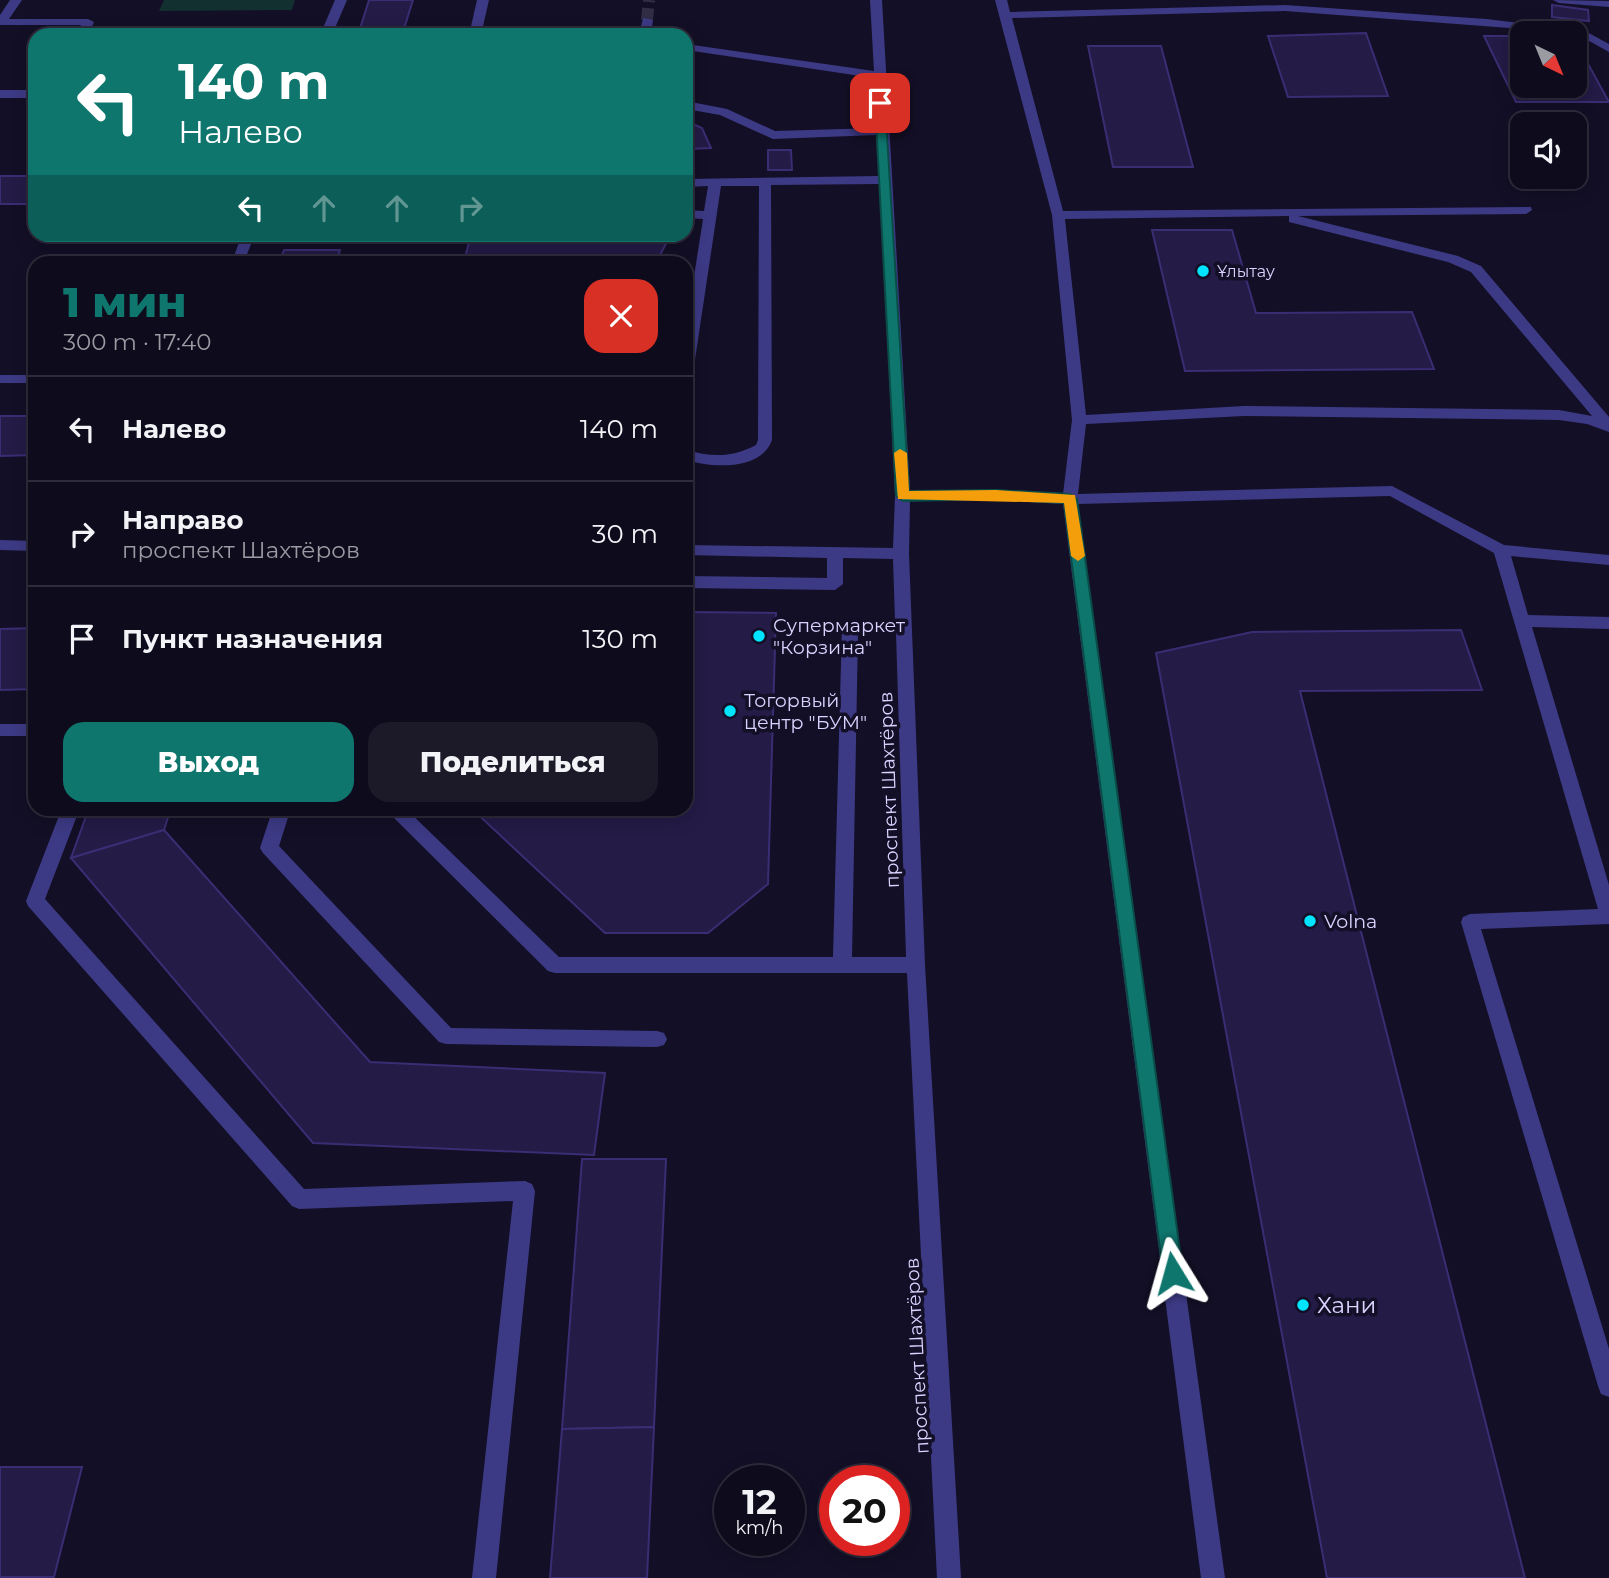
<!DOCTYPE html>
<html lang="ru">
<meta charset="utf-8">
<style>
body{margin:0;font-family:Montserrat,sans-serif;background:#1c1929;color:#f1f3f6;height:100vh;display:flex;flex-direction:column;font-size:26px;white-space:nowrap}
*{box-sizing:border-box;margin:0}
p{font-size:23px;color:#9b9ba3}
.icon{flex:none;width:38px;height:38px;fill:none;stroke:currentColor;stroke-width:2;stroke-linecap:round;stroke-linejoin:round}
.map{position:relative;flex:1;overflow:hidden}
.details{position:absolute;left:28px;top:256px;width:665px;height:560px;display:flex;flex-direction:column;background:#0e0b1c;border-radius:21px;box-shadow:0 4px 18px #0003,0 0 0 2px #2e2b3b}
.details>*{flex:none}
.top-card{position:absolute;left:28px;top:28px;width:665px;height:214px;border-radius:21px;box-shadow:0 4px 18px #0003,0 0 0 2px #2e2b3b;background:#0f766e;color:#fff;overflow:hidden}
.needle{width:46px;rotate:137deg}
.tools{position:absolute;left:1510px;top:21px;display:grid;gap:14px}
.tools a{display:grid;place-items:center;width:77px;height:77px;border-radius:14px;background:#0e0b1c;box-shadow:0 4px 18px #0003,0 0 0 2px #2e2b3b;font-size:35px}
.speed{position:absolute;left:714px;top:1465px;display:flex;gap:14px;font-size:35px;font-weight:700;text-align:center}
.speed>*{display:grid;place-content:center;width:91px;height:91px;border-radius:50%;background:#0e0b1c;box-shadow:0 4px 18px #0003,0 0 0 2px #2e2b3b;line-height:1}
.speed small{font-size:18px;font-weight:400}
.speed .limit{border:10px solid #d22;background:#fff;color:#111}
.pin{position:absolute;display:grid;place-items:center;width:60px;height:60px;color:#fff;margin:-30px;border-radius:14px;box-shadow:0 4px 10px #0006}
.me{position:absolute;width:77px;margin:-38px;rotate:352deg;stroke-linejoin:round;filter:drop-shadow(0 0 5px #0008)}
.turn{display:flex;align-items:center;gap:24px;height:147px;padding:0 35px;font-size:32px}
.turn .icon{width:91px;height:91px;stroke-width:2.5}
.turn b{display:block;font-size:49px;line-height:60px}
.lanes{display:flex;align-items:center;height:66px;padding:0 35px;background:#0003;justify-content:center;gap:35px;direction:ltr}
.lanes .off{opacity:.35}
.round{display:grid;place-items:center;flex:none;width:74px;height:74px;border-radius:21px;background:#1c1929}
.head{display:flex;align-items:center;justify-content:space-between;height:119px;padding:0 35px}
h1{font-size:42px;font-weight:800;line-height:52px;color:#0f766e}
.action{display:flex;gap:14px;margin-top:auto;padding:14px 35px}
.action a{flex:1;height:80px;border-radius:21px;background:#0f766e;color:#fff;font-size:28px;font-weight:800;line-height:80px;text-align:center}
.action a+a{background:#1c1929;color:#f1f3f6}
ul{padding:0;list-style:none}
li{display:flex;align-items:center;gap:21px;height:105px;padding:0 35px;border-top:2px solid #2e2b3b}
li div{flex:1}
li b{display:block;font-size:26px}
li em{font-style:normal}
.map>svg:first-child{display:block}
</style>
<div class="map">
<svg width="1609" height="1578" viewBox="0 0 1609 1578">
<rect width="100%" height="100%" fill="#130f26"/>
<polygon fill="#12302f" points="164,0 295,0 292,10 159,11"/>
<g fill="#241b47" stroke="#3b2d73" stroke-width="2">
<polygon points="369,0 413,0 402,35 358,35"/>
<polygon points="1552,5 1588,10 1589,21 1552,17"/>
<polygon points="1366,33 1388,96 1288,97 1268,36"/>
<polygon points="1484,36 1522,36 1522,86 1575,86 1575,40 1609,102 1516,102"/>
<polygon points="1088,46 1161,46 1193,167 1113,167"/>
<polygon points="686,121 702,128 711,148 686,149"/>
<polygon points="768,150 791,150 792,170 768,170"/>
<rect x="0" y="176" width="35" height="28"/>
<polygon points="1152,230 1232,230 1256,313 1412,312 1434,369 1185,371"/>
<polygon points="471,234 646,234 670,236 659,257 650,262 464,262"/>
<polygon points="284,250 340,250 336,262 279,262"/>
<polygon points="0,416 35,416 35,455 0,456"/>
<polygon points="686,612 776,613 768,884 708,933 605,933 471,808 686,808"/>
<polygon points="35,628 35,689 0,690 0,629"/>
<polygon points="1461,630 1482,690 1300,691 1525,1578 1327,1578 1156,653 1252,632"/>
<polygon points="89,808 171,808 164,830 71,858"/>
<polygon points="164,830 370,1062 605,1073 594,1155 313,1143 71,858"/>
<polygon points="582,1159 666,1159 654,1427 562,1429"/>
<polygon points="654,1427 647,1578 550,1578 562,1429"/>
<polygon points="0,1467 82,1467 54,1577 0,1577"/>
</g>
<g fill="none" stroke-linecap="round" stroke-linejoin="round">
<polyline stroke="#312d47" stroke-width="12" stroke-dasharray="12 6" stroke-linecap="butt" points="647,20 649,0"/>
<g fill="#3d3a85" fill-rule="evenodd">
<polygon points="10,0 22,0 9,19 88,19 94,22 88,35 76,35 81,25 0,25 0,15"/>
<polygon points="335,0 347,0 332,35 320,35"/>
<polygon points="477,0 489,0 481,35 469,35"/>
<path d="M870 0H882L910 491 995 490 1063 494 1072 420 1052 215 995 0H1007L1010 12 1285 5 1486 19 1585 31 1609 44V52L1582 37 1575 36V33L1285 11 1012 18 1063 211 1531 207 1532 210 1526 214 1298 216 1458 256 1481 266 1609 417V432L1587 424 1559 420 1244 416 1086 424 1078 494 1392 486 1504 545 1609 555V565L1511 556 1528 615 1609 617V629L1532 627 1609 885V924L1481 929 1609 1349V1397L1601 1394 1598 1386 1461 922 1463 917 1470 914 1598 909 1494 553 1390 496 1078 504 1225 1578H1201L1063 504 995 500 910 501 909 554 925 965 961 1578H937L907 973H555L548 971 384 808H405L559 957H833L842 626 850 620 895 621 893 559 843 558V584L835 590 686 588V576L827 578V558L686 555V545L893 548 895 496 880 184 771 185 772 440C761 471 712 468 686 460V450C711 457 732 458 756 445L758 440 759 186H721L693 373 686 377V328L703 219 686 218V210L704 211 708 186 686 187V179L879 176 877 135 773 139 720 115 686 109V101L727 109 775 131 877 128 874 78 686 50V44L874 71ZM1289 216V222L1448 262 1471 272 1592 416 1559 410 1244 406 1086 415 1065 219ZM858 632 896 633 906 957H852Z"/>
<polygon points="1553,0 1609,1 1609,7 1559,3"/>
<polygon points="643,18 653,20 651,35 639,35"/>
<rect x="0" y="90" width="35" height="8"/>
<polygon points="242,234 255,234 244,262 232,262"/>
<rect x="0" y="375" width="35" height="8"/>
<polygon points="0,540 35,541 35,551 0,550"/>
<rect x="0" y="724" width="35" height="12"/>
<polygon points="62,808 80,808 45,899 304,1189 525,1181 532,1184 535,1191 496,1578 472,1578 513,1201 299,1209 292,1206 28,906 26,901"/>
<polygon points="273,808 291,808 279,846 451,1028 657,1031 664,1033 667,1039 664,1045 657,1047 446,1044 439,1042 263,853 260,848"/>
</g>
</g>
<polygon fill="#0f766e" stroke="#0a4d48" stroke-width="2" points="880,100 885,103 909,491 996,490 1070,494 1077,499 1183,1273 1180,1280 1173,1283 1166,1280 1163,1273 1064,503 996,499 903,501 896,496 875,103"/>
<polygon fill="#f59e0b" points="900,449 907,453 909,491 996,490 1075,495 1085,556 1078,561 1071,556 1064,503 898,499 894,453"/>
<g fill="#00e5ff" stroke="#130f26" stroke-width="2.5">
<circle cx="1203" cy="271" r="7"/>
<circle cx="759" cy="636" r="7"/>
<circle cx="730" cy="711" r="7"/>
<circle cx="1310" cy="921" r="7"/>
<circle cx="1303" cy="1305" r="7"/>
</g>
<g text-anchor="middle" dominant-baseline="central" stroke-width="7" stroke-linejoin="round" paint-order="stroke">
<g font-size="16" fill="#d9d4ff" stroke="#130f26" text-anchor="start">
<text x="1217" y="271">Ұлытау</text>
</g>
<g font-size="19" fill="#d9d4ff" stroke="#130f26" text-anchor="start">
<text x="773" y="625">Супермаркет<tspan x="773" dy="22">"Корзина"</tspan></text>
<text x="744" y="700">Тогорвый<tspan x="744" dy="22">центр "БУМ"</tspan></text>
<text x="1324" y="921">Volna</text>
</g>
<g font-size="19" fill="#d9d4ff" stroke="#130f26">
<text transform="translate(889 790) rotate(-92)">проспект Шахтёров</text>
<text transform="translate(917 1356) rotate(-93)">проспект Шахтёров</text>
</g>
<g font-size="23" fill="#d9d4ff" stroke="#130f26" text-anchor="start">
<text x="1317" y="1305">Хани</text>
</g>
</g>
</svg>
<div class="tools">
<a><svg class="needle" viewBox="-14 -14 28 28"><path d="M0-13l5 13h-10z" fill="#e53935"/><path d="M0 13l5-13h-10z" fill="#9b9ba3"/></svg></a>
<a><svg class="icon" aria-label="sound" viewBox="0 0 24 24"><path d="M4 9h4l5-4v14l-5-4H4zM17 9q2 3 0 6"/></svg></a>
</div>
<div class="speed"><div>12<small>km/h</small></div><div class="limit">20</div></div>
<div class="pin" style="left:880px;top:103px;background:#d93025"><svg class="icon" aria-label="arrive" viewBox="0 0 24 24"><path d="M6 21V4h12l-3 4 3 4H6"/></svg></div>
<svg class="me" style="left:1173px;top:1273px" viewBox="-20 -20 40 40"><path d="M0-17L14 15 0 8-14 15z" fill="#0f766e" stroke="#fff" stroke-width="4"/></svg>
<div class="top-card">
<div class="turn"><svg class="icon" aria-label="left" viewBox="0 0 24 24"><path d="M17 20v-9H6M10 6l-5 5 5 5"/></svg><div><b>140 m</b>Налево</div></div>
<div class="lanes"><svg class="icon" aria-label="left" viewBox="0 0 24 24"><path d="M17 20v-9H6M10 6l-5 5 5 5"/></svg><svg class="icon off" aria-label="ahead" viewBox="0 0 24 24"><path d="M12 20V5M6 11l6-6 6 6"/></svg><svg class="icon off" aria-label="ahead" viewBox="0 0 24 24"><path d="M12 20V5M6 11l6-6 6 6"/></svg><svg class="icon off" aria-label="right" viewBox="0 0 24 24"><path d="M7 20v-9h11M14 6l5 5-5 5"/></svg></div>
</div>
<section class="details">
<div class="head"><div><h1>1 мин</h1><p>300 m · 17:40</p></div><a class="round" style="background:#d93025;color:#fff"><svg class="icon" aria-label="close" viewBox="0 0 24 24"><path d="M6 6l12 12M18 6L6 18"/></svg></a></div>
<ul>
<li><svg class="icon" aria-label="left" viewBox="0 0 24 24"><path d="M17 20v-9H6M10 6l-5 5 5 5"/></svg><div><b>Налево</b></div><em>140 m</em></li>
<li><svg class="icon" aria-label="right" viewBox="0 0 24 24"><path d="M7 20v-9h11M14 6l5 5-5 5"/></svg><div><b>Направо</b><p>проспект Шахтёров</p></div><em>30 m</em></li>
<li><svg class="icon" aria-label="arrive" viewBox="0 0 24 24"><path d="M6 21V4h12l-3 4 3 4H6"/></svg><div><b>Пункт назначения</b></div><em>130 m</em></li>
</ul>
<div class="action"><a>Выход</a><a>Поделиться</a></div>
</section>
</div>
